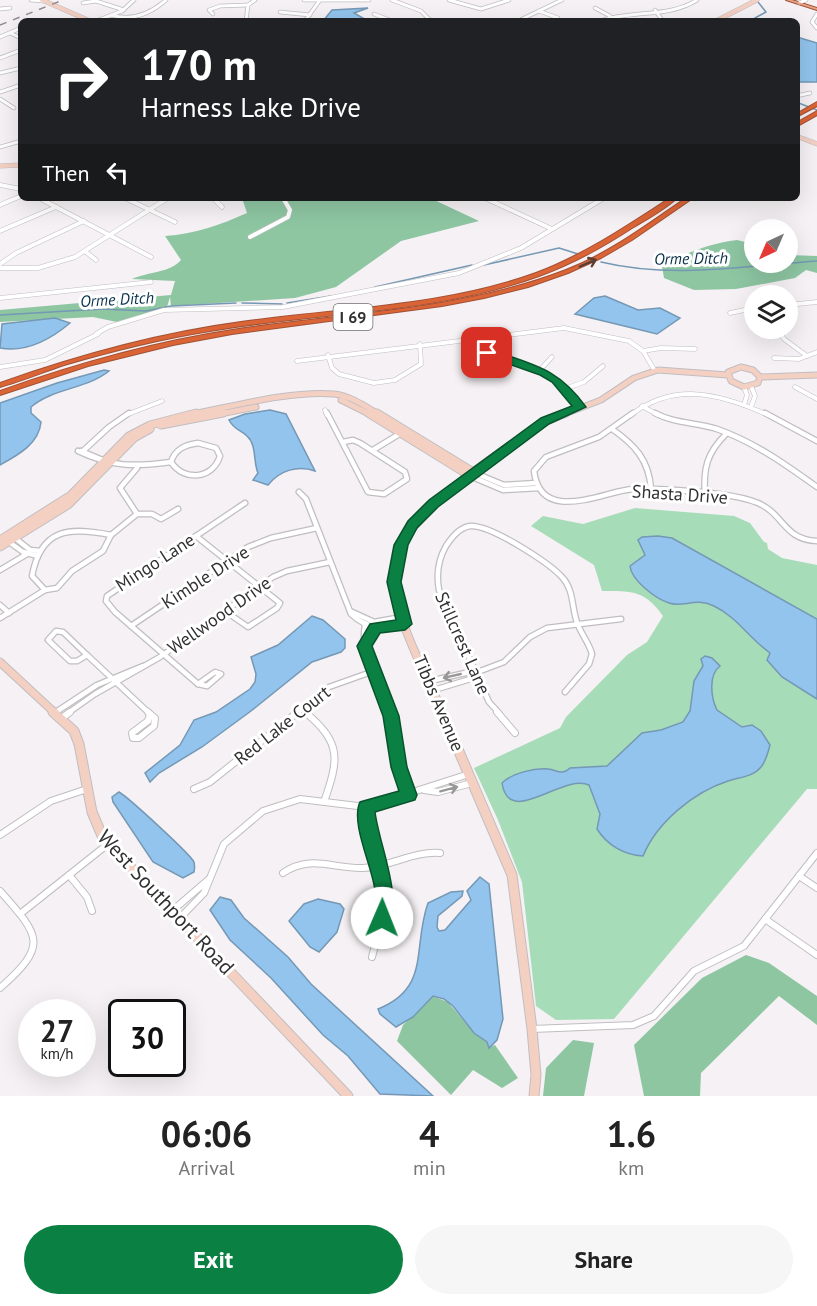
<!DOCTYPE html>
<style>
body{margin:0;font-family:"PT Sans",sans-serif;background:#f6f6f6;color:#222;height:100vh;display:flex;flex-direction:column;font-size:22px;white-space:nowrap}
*{box-sizing:border-box;margin:0}
p{font-size:20px;color:#767676}
.icon{flex:none;width:33px;height:33px;fill:none;stroke:currentColor;stroke-width:2;stroke-linecap:round;stroke-linejoin:round}
.map{position:relative;height:1096px;overflow:hidden}
.drawer{display:flex;flex-direction:column;background:#fff;flex:1}
.drawer>*{flex:none}
.banner{position:absolute;left:18px;top:18px;width:782px;height:183px;border-radius:9px;box-shadow:0 6px 24px #0002;background:#202124;color:#fff;overflow:hidden}
.needle{width:39px;rotate:224deg}
.buttons{position:absolute;left:744px;top:219px;display:grid;gap:12px}
.buttons a{display:grid;place-items:center;width:54px;height:54px;border-radius:50%;background:#fff;box-shadow:0 6px 24px #0002;font-size:30px}
.speed{position:absolute;left:18px;top:999px;display:flex;gap:12px;font-size:30px;font-weight:700;text-align:center}
.speed>*{display:grid;place-content:center;width:78px;height:78px;border-radius:50%;background:#fff;box-shadow:0 6px 24px #0002;line-height:1}
.speed small{font-size:15px;font-weight:400}
.speed .limit{border:3px solid #111;border-radius:9px;background:#fff;color:#111}
.pin{position:absolute;display:grid;place-items:center;width:51px;height:51px;color:#fff;margin:-26px;border-radius:12px;box-shadow:0 3px 9px #0006}
.me{position:absolute;width:66px;margin:-33px;rotate:1deg;stroke-linejoin:round;filter:drop-shadow(0 0 4px #0008)}
.turn{display:flex;align-items:center;gap:21px;height:126px;padding:0 24px;font-size:27px}
.turn .icon{width:78px;height:78px;stroke-width:2.5}
.turn b{display:block;font-size:42px;line-height:51px}
.then{display:flex;align-items:center;height:57px;padding:0 24px;background:#0003;gap:12px;font-size:22px}
.eta{display:flex;justify-content:space-evenly;align-items:center;height:102px;text-align:center}
.eta b{font-size:36px;font-weight:800;line-height:42px}
.button{display:flex;gap:12px;margin-top:auto;padding:12px 24px}
.button a{flex:1;height:69px;border-radius:36px;background:#0b8043;color:#fff;font-size:24px;font-weight:800;line-height:69px;text-align:center}
.button a+a{background:#f6f6f6;color:#222}
.map>svg:first-child{display:block}
</style>
<div class="map">
<svg width="817" height="1096" viewBox="0 0 817 1096">
<rect width="100%" height="100%" fill="#f5f1f4"/>
<path fill="#a7dcb9" d="M635 508 734 516 750 523 764 542 767 543 768 549 782 558 817 565V789H807L614 1019 556 1020 536 1006 522 882 498 820 474 768 560 728 566 717 627 655 647 642 663 616C645 590 631 591 602 591L594 565 531 526 543 516 583 524Z"/>
<g fill="#8ec6a2">
<path d="M242 198H430L479 221 401 241 336 287 295 298 171 306 170 297 167 307 117 322 93 317 0 322V310L171 295 175 281 132 279C147 272 170 273 181 260L165 236C195 234 220 225 247 213Z"/>
<path d="M737 240 754 244V262H788V255L817 256V273L806 270 795 278 736 289 694 290 664 278 662 266C685 253 711 243 737 240Z"/>
<polygon points="746,955 769,963 817,996 817,1025 779,996 701,1073 700,1096 644,1096 634,1045 702,978"/>
<polygon points="432,996 448,1002 474,1033 487,1042 489,1047 495,1045 518,1078 502,1088 473,1070 451,1095 397,1041 403,1025"/>
<polygon points="573,1040 594,1043 584,1096 543,1096 546,1068"/>
</g>
<g fill="#92c4ed" stroke="#7598b5" stroke-width="1.5">
<polygon points="368,8 354,13 368,21 323,21 332,10"/>
<polygon points="797,37 817,43 817,82 797,82"/>
<polygon points="605,296 638,310 660,308 680,318 657,334 575,314 594,298"/>
<path d="M55 318 70 323C51 339 27 353 0 348L2 324Z"/>
<path d="M104 370 109 371C87 389 53 388 31 407V413L41 422C39 444 18 455 0 465V403L57 383Z"/>
<path d="M270 410 286 414 315 471C298 465 280 470 268 485L253 480 258 473C253 462 257 445 247 436 240 429 234 430 229 420L245 414Z"/>
<path d="M658 536 672 538 817 619V699L782 677 767 660 770 653C750 639 737 617 714 606 695 597 683 608 669 603 656 599 631 580 630 566L645 555 638 540 642 537Z"/>
<polygon points="312,616 323,620 345,639 345,648 341,652 312,662 251,711 202,747 159,773 150,782 145,773 180,745 194,720 216,712 250,689 255,682 256,674 251,657 278,645"/>
<path d="M705 656 712 658 720 666C708 675 711 698 717 710L742 727 752 725 761 731 770 745C768 753 766 761 761 767 753 777 740 777 728 781 694 792 657 822 643 856 624 855 607 845 597 829L600 814 589 785C562 773 509 829 502 783 512 773 534 768 548 769 557 770 562 776 570 768L607 766 642 733 661 730 683 722 690 711 694 681 703 666 701 659Z"/>
<path d="M119 792C128 797 190 854 194 862 195 866 195 868 194 872L183 878 153 862 113 802 112 797Z"/>
<path d="M480 877 489 884 503 1019 497 1040 489 1048 487 1042 474 1033 453 1006 444 999 433 996 413 1017 396 1027 380 1014 378 1009C431 988 412 948 428 903L451 892 463 891 462 896 438 916 437 927 439 931 445 930 471 900 467 891Z"/>
<polygon points="220,897 231,900 244,918 288,957 311,984 433,1096 380,1094 348,1056 323,1035 271,978 230,940 210,910"/>
<polygon points="318,899 340,904 344,909 337,932 319,952 310,947 289,921 304,904"/>
</g>
<g fill="none" stroke-linecap="round" stroke-linejoin="round">
<g stroke="#7598b5" stroke-width="1.5">
<polyline points="758,2 766,12 755,18 760,21"/>
<polyline points="796,102 817,110"/>
<path d="M601 262C671 279 746 266 817 261"/>
<polyline points="484,265 559,248 578,254"/>
<polyline points="375,287 472,265"/>
<polyline points="242,303 282,304"/>
<polyline points="287,303 331,296"/>
<polyline points="0,315 102,309 146,311 171,306 236,303"/>
</g>
<defs>
<g id="street-far3">
<polyline points="31,0 43,1"/>
<polyline points="304,0 369,0"/>
<polyline points="392,0 421,11 431,21"/>
<polyline points="449,0 481,9 509,0"/>
<polyline points="96,1 124,10"/>
<polyline points="83,3 96,1"/>
<polyline points="799,3 806,0"/>
<polyline points="595,8 610,16"/>
<polyline points="0,9 10,8"/>
<polyline points="655,10 662,20"/>
<polyline points="539,11 558,18"/>
<polyline points="280,12 310,15"/>
<polyline points="213,14 209,10 220,6 248,5"/>
<polyline points="374,14 392,21"/>
<polyline points="817,14 812,22 817,28"/>
<path d="M111 15C131 21 150 14 166 0"/>
<polyline points="96,21 122,11 134,0"/>
<polyline points="246,21 248,5 255,0"/>
<polyline points="305,21 320,0"/>
<polyline points="418,21 445,21"/>
<polyline points="518,21 562,0"/>
<path d="M600 21C631 10 669 18 697 0"/>
<polyline points="10,33 21,38"/>
<polyline points="0,37 21,28"/>
<polyline points="0,58 21,50"/>
<polyline points="0,73 21,68"/>
<polyline points="0,92 21,85"/>
<polyline points="796,96 810,93"/>
<polyline points="0,99 14,108"/>
<polyline points="0,147 21,141"/>
</g>
<g id="street-far2">
<polyline points="0,185 21,189"/>
<polyline points="39,198 151,257"/>
<polyline points="125,198 175,222"/>
<polyline points="213,198 222,207"/>
<polyline points="485,198 552,229"/>
<polyline points="0,205 21,196"/>
<polyline points="0,231 56,207"/>
<polyline points="250,237 288,217 290,210 283,198"/>
<polyline points="86,252 96,260"/>
<polyline points="0,264 16,253 84,221"/>
<polyline points="0,268 38,268 75,257 168,198"/>
<polyline points="0,298 151,282"/>
<polyline points="788,305 817,302"/>
<polyline points="730,313 754,308"/>
<polyline points="777,328 784,339 807,356"/>
<polyline points="96,334 108,327 164,310 283,307 459,273 521,248 604,198"/>
<polyline points="478,337 487,353 544,372 556,380 580,407"/>
<polyline points="643,351 661,348 695,349"/>
<polyline points="328,355 332,368 339,374 374,383 395,380 421,364 420,344"/>
<polyline points="774,358 799,359 817,352"/>
<polyline points="297,361 564,328 629,341 643,351 655,371"/>
<polyline points="0,367 45,360 98,334"/>
<polyline points="539,371 552,357"/>
<polyline points="751,386 755,396 751,407"/>
<polyline points="744,387 747,395 744,405"/>
<polyline points="795,387 817,399"/>
<polyline points="564,389 584,382 603,366"/>
<polyline points="642,406 658,415"/>
<polyline points="325,410 327,415"/>
<polyline points="126,415 162,401"/>
<path d="M631 415C675 381 721 394 768 415"/>
</g>
<g id="street-far1">
<polyline points="327,413 368,492 384,494 407,479 405,472 360,443 353,440 343,442"/>
<path d="M633 413 599 437 546 457 534 471C540 522 597 495 626 490 635 488 644 489 653 489 681 490 734 493 758 503 784 514 784 540 817 541"/>
<path d="M655 413C675 424 696 422 717 429 754 442 785 464 817 487"/>
<polyline points="765,413 817,441"/>
<path d="M612 429C635 445 649 460 651 489"/>
<path d="M198 443 216 448 220 456C213 479 184 482 171 462 175 449 185 445 198 443Z"/>
<polyline points="373,450 401,433"/>
<path d="M78 451C112 467 134 467 171 462"/>
<polyline points="81,451 105,461"/>
<polyline points="83,451 109,427 129,413"/>
<polyline points="475,473 504,485 536,483"/>
<polyline points="470,476 503,490 539,488"/>
<path d="M299 492 306 499 351 614C367 629 384 630 405 625"/>
<path d="M705 495C703 468 707 453 726 434"/>
<polyline points="137,514 152,514 161,519 178,509"/>
<polyline points="196,536 280,603 277,608 248,627 225,611"/>
<polyline points="15,538 30,550 40,551"/>
<polyline points="9,542 23,552 38,556"/>
<polyline points="0,570 27,554"/>
<path d="M45 590 32 576C41 527 71 527 111 535"/>
<polyline points="0,605 9,613"/>
<polyline points="350,611 374,622 402,617"/>
<polyline points="0,618 45,590 57,588 72,571 103,551 111,535 137,514 120,488 137,468"/>
<path d="M365 625C359 657 380 685 391 713"/>
<polyline points="131,626 248,547 271,538 317,528"/>
<polygon points="56,631 63,632 87,655 77,661 70,661 48,640"/>
<polyline points="364,646 375,628"/>
<polyline points="87,655 149,713"/>
<polygon points="215,672 221,674 207,686 198,684"/>
<polyline points="475,673 504,662 530,637 547,628 621,619"/>
<polyline points="430,681 474,671"/>
<polyline points="198,684 115,612 106,601 107,596 245,503"/>
<polyline points="434,690 477,677"/>
<polyline points="302,709 307,713"/>
<polyline points="56,712 97,685 143,666"/>
<polyline points="68,713 95,694 160,657 273,577 287,571 330,562"/>
<polyline points="296,713 329,687 374,671"/>
<path d="M499 713 489 702 439 590C436 574 438 560 446 546 452 537 459 528 470 526 490 524 549 563 562 577 575 591 571 609 578 625 582 635 589 643 592 654L589 664 565 692"/>
</g>
<g id="street">
<polyline points="148,712 150,714"/>
<path d="M305 712C342 743 339 759 324 802"/>
<polyline points="390,712 409,795"/>
<polyline points="497,712 515,733"/>
<polygon points="150,714 155,718 154,726 139,738 133,738 132,733 148,721"/>
<polyline points="62,718 70,712"/>
<polyline points="194,789 210,782 298,712"/>
<polyline points="424,790 438,792 472,783"/>
<polyline points="366,807 384,897 382,918 372,957"/>
<polyline points="0,835 51,801 87,789"/>
<path d="M283 873C310 854 334 869 363 868 390 867 413 851 440 853"/>
<polyline points="69,875 87,897 92,911"/>
<polyline points="799,876 817,888"/>
<path d="M0 891C40 936 49 945 0 988"/>
<polyline points="172,911 208,880"/>
<polyline points="20,914 108,844"/>
<polyline points="179,919 204,893 224,844 263,811 300,799 366,807 469,774"/>
<polyline points="765,919 817,955"/>
<polyline points="532,1029 633,1025 654,1016 694,971 744,946 817,853"/>
</g>
<g id="secondary-far3">
<polyline points="42,0 90,21"/>
<polyline points="716,21 757,0"/>
<polyline points="796,136 817,144"/>
<polyline points="0,166 21,165"/>
</g>
<g id="secondary-far2">
<polygon points="741,367 753,370 760,377 758,383 744,387 731,381 728,372"/>
<polyline points="760,377 817,375"/>
<polyline points="341,400 371,415"/>
<path d="M187 415C230 407 292 390 334 394 351 396 365 406 380 415"/>
<polyline points="215,415 256,407"/>
<polyline points="562,415 601,400 634,378 658,370 728,375"/>
</g>
<g id="secondary-far1">
<polyline points="368,413 470,476"/>
<polyline points="377,413 475,473"/>
<polyline points="161,425 223,413"/>
<polyline points="0,540 71,495 129,436 150,425 196,413"/>
<polyline points="0,547 68,505 134,438 150,429"/>
<polyline points="0,662 55,713"/>
<path d="M443 713C425 672 393 617 394 572 395 515 502 453 545 421L566 413"/>
</g>
<g id="secondary">
<polyline points="53,712 74,731 79,744 92,812 103,838 348,1096"/>
<polyline points="442,712 512,875 532,1029 536,1075 534,1096"/>
</g>
<polygon id="primary" points="786,0 792,0 817,8 817,10"/>
<g id="highway">
<polygon points="817,102 817,106 796,117 796,114"/>
<polygon points="817,111 817,115 796,127 796,123"/>
<path d="M670 198H677C664 210 647 219 632 228 603 247 572 264 539 276 434 314 319 312 210 331 160 339 112 351 64 365 43 372 22 381 0 387V383C79 355 159 333 241 322 340 308 442 307 536 273 584 255 627 226 670 198Z"/>
<path d="M686 198H693L632 240 601 258 568 273 528 287 484 298 442 306 232 334 173 345 88 366 0 395V391C76 364 153 342 232 330 343 313 460 311 566 270 610 253 648 224 686 198Z"/>
</g>
</defs>
<use href="#street-far3" stroke="#c1bec1" stroke-width="4.5"/>
<use href="#street-far2" stroke="#c1bec1" stroke-width="5"/>
<use href="#street-far1" stroke="#c1bec1" stroke-width="7"/>
<use href="#street" stroke="#c1bec1" stroke-width="8"/>
<use href="#secondary-far3" stroke="#c1bec1" stroke-width="5"/>
<use href="#secondary-far2" stroke="#c1bec1" stroke-width="7"/>
<use href="#secondary-far1" stroke="#c1bec1" stroke-width="9"/>
<use href="#secondary" stroke="#c1bec1" stroke-width="11"/>
<use href="#primary" stroke="#a05235" stroke-width="2"/>
<use href="#highway" stroke="#a05235" stroke-width="2"/>
<use href="#street-far3" stroke="#fff" stroke-width="3"/>
<use href="#street-far2" stroke="#fff" stroke-width="4"/>
<use href="#street-far1" stroke="#fff" stroke-width="4.5"/>
<use href="#street" stroke="#fff" stroke-width="6"/>
<use href="#secondary-far3" stroke="#f4d0c3" stroke-width="4"/>
<use href="#secondary-far2" stroke="#f4d0c3" stroke-width="5"/>
<use href="#secondary-far1" stroke="#f4d0c3" stroke-width="7"/>
<use href="#secondary" stroke="#f4d0c3" stroke-width="9"/>
<use href="#primary" fill="#e9a286" fill-rule="evenodd"/>
<use href="#highway" fill="#db6436" fill-rule="evenodd"/>
<polyline stroke="#8e8c8e" stroke-width="1.5" stroke-dasharray="7 7" stroke-linecap="butt" points="0,25 63,0"/>
</g>
<defs><path id="oneway-shaft" d="M-6 0H5M1.5-3L5.5 0L1.5 3" fill="none" stroke-width="1.6" stroke-linecap="round" stroke-linejoin="round" transform="scale(1.5)"/></defs>
<use stroke="#5c3e33" href="#oneway-shaft" transform="translate(588 263) rotate(-23)"/>
<g stroke="#989898">
<use href="#oneway-shaft" transform="translate(452 676) rotate(167)"/>
<use href="#oneway-shaft" transform="translate(449 789) rotate(-15)"/>
</g>
<path fill="#0b8043" stroke="#07532c" stroke-width="1.5" d="M483 350H491C534 365 558 368 586 407L549 424 438 507 417 528 408 545 401 582 412 624 405 630 380 633 372 646 399 716 407 767 417 795 415 800 375 812C379 844 402 895 389 924L382 926 376 924C371 913 376 902 375 891 373 868 350 823 360 802L399 791 391 767 383 716 357 646 370 624 396 620 387 582 394 545 408 521 429 500 541 418 572 406 552 382 540 375 483 355Z"/>
<g text-anchor="middle" dominant-baseline="central" stroke-width="6" stroke-linejoin="round" paint-order="stroke">
<g font-size="16" font-style="italic" fill="#08304b" stroke="#fff">
<text transform="translate(691 258) rotate(-1)">Orme Ditch</text>
<text transform="translate(117 299) rotate(-3)">Orme Ditch</text>
</g>
<rect fill="#fff" stroke="#706f70" stroke-width="1.5" x="333.5" y="304" width="39" height="26" rx="4.5"/>
<g font-size="16" font-weight="bold" fill="#323132">
<text x="353" y="317">I 69</text>
</g>
<g font-size="18" fill="#323132" stroke="#fff">
<text transform="translate(680 494) rotate(4)">Shasta Drive</text>
<text transform="translate(155 562) rotate(-33)">Mingo Lane</text>
<text transform="translate(205 577) rotate(-33)">Kimble Drive</text>
<text transform="translate(219 615) rotate(-35)">Wellwood Drive</text>
<text transform="translate(463 643) rotate(66)">Stillcrest Lane</text>
<text transform="translate(439 703) rotate(67)">Tibbs Avenue</text>
<text transform="translate(282 725) rotate(-38)">Red Lake Court</text>
</g>
<g font-size="21" fill="#323132" stroke="#fff">
<text transform="translate(166 902) rotate(47)">West Southport Road</text>
</g>
</g>
</svg>
<div class="buttons">
<a><svg class="needle" viewBox="-14 -14 28 28"><path d="M0-13l5 13h-10z" fill="#e53935"/><path d="M0 13l5-13h-10z" fill="#767676"/></svg></a>
<a><svg class="icon" aria-label="layers" viewBox="0 0 24 24"><path d="M12 4l9 5-9 5-9-5zM3 14l9 5 9-5"/></svg></a>
</div>
<div class="speed"><div>27<small>km/h</small></div><div class="limit">30</div></div>
<div class="pin" style="left:487px;top:353px;background:#d93025"><svg class="icon" aria-label="arrive" viewBox="0 0 24 24"><path d="M6 21V4h12l-3 4 3 4H6"/></svg></div>
<svg class="me" style="left:382px;top:918px" viewBox="-20 -20 40 40"><circle r="19" fill="#fff"/><path d="M0-13L10 11 0 6-10 11z" fill="#0b8043"/></svg>
<div class="banner">
<div class="turn"><svg class="icon" aria-label="right" viewBox="0 0 24 24"><path d="M7 20v-9h11M14 6l5 5-5 5"/></svg><div><b>170 m</b>Harness Lake Drive</div></div>
<div class="then">Then<svg class="icon" aria-label="left" viewBox="0 0 24 24"><path d="M17 20v-9H6M10 6l-5 5 5 5"/></svg></div>
</div>
</div>
<section class="drawer">
<div class="eta">
<div><b>06:06</b><p>Arrival</p></div>
<div><b>4</b><p>min</p></div>
<div><b>1.6</b><p>km</p></div>
</div>
<div class="button"><a>Exit</a><a>Share</a></div>
</section>
